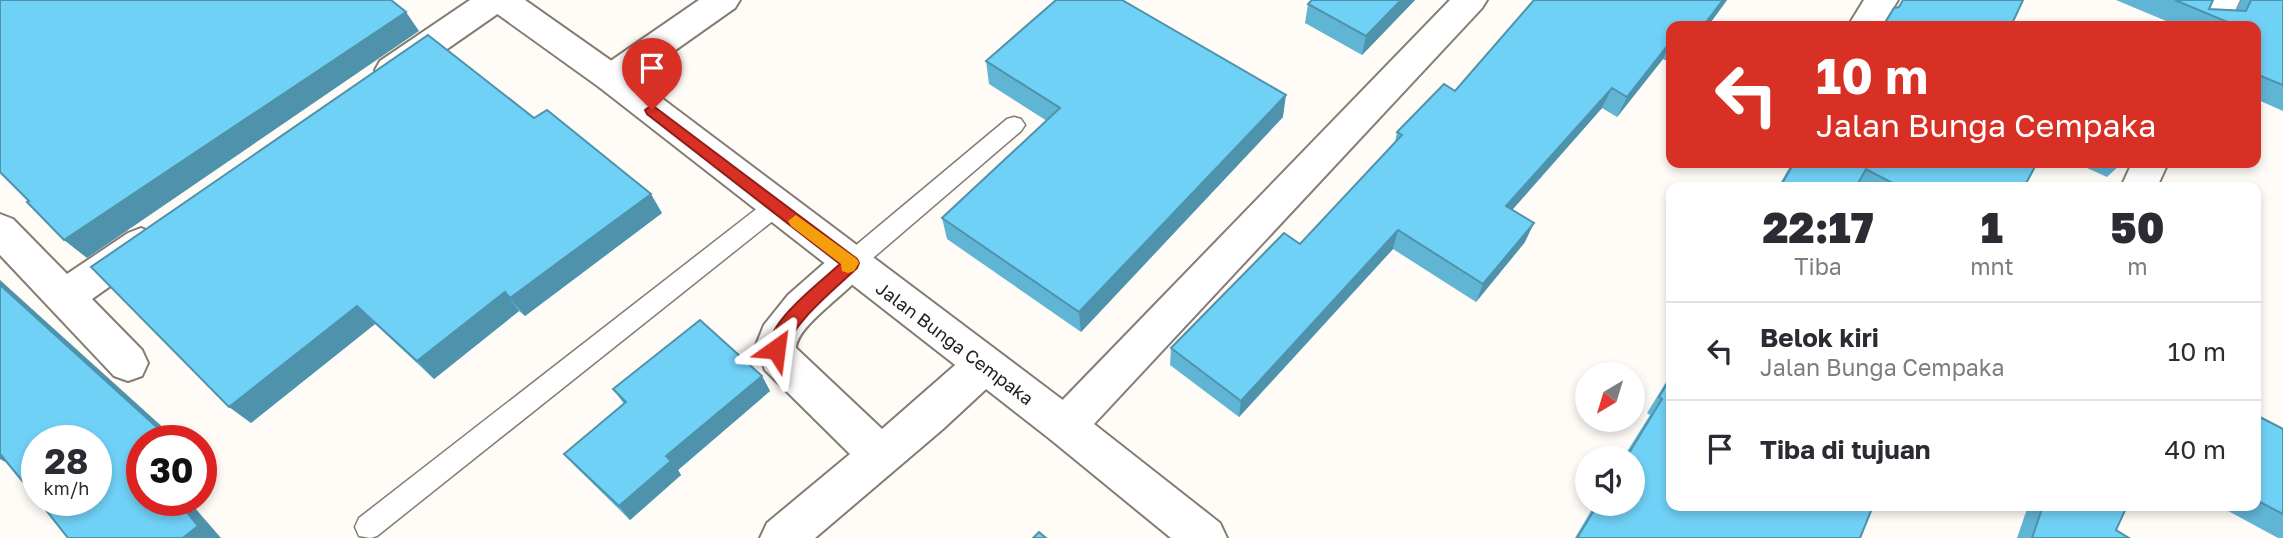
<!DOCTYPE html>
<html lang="id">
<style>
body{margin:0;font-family:"Golos Text",sans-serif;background:#f2f2f3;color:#2b2b33;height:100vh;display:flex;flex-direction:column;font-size:26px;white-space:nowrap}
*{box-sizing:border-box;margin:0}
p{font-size:23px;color:#7c7c81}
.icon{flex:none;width:38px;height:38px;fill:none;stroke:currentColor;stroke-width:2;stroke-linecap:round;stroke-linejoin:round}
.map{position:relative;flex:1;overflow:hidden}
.side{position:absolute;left:1666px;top:182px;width:595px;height:329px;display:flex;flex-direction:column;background:#fff;border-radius:14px;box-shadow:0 4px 10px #0003}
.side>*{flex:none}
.hud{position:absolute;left:1666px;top:21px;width:595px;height:147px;border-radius:14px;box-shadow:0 4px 10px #0003;background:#d93025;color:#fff;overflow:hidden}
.needle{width:46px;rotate:218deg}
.controls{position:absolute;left:1575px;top:362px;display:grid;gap:14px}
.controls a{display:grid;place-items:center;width:70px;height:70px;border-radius:50%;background:#fff;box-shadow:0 4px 10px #0003;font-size:35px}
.speed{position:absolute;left:21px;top:425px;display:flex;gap:14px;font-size:35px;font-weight:700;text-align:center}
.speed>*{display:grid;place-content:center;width:91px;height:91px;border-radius:50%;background:#fff;box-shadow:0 4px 10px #0003;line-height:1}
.speed small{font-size:18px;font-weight:400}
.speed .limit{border:10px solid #d22;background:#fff;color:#111}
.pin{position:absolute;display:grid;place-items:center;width:60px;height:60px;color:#fff;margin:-72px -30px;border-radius:50% 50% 50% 0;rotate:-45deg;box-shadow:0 0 7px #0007}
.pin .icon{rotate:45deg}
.me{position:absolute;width:77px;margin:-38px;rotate:31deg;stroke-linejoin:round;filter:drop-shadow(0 0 5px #0008)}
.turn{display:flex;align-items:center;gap:24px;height:147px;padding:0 35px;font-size:32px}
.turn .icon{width:91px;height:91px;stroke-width:2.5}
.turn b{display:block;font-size:49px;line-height:60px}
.eta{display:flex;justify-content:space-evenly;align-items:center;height:119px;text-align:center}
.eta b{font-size:42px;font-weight:800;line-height:49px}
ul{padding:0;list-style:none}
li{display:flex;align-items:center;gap:21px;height:98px;padding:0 35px;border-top:2px solid #e1e1e2}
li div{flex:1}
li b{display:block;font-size:26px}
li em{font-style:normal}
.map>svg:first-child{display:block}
</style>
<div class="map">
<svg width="2283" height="538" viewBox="0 0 2283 538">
<rect width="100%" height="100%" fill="#fffbf7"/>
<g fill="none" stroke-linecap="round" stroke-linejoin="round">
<defs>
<g id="lane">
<polygon points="1014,117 1021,119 1025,125 1021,131 859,270 851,272 843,270 840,263 843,256 1007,119"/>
<polygon points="776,197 784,200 787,206 784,212 377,536 371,538 359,536 355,527 359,518 768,200"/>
</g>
<g id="street">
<polygon points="470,0 511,0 506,8 404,79 392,83 380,79 375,70 380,61"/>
<polygon points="699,0 740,0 735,8 623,87 611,91 599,87 594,78 599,69"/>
<polygon points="1450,0 1487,0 1482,8 1080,439 1065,445 1050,439 1044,426 1050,413"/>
<polygon points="1864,0 1898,0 1882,26 1848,26"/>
<polygon points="2206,0 2240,0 2228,26 2194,26"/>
<polygon points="2132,163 2168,163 2157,187 2121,187"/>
<polygon points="0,214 13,219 67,274 128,233 141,228 154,233 160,244 154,255 92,299 142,350 148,363 142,376 128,381 114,376 0,255"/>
<path d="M851 247 865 252 870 263C857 289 797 323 796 348L882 429 970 352 984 347 998 352 1004 365 998 378 943 429 815 538H760L767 523 850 454 765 370 756 345 764 325 788 295 837 252Z"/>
</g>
<polygon id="secondary" points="484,0 525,0 623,69 1080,413 1220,523 1227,538 1171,538 1050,439 599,87 489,8"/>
</defs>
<use href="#lane" stroke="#847c73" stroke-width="3"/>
<use href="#street" stroke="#847c73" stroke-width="4"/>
<use href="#secondary" stroke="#847c73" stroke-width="4"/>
<use href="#lane" fill="#fff" fill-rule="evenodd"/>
<use href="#street" fill="#fff" fill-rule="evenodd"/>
<use href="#secondary" fill="#fff" fill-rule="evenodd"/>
</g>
<g fill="#60b4d4">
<polygon points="1312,0 1415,0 1362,55 1305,23 1308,4"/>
<polygon points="1534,0 1727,0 1708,26 1671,26 1671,63 1663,59 1617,117 1602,108 1512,210 1525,242 1476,302 1393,249 1239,417 1170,365 1171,348 1300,244 1395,142 1397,132 1455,91"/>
<polygon points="2116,0 2213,0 2209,9 2236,10 2241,0 2283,0 2283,111 2256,99 2256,26 2178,26"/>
<polygon points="986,61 1283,117 1081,332 947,239 942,218 1047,121 989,84"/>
<polygon points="534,118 662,213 525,316 519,311 434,379 375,324 251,423"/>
<polygon points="1792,163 2037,163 2024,187 1778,187"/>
<polygon points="2076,163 2122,163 2107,177"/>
<polygon points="1671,374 1671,506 1860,538 1575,538 1595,504 1633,504 1633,458 1623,458 1650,415 1647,413"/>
<polygon points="762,376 770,391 678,470 681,475 630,520 577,468 564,454 624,404 613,389"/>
<polygon points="2256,415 2283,429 2283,538 2278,538 2219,506 2256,506"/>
<polygon points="2028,506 2127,506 2116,530 2129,538 2017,538"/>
</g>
<g fill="#4e92ac">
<polygon points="1401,0 1415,0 1362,55 1366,36"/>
<polygon points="1723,0 1727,0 1708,26 1703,26"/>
<polygon points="406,12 419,31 87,258 64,240"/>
<polygon points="1671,41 1663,59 1617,117 1627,97"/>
<polygon points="1612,88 1602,108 1498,226 1506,206"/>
<polygon points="1286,95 1283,117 1081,332 1079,312"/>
<polygon points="651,194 662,213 525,316 510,298"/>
<polygon points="1534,223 1525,242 1476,302 1483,284"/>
<polygon points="1398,230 1393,249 1239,417 1241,401"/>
<polygon points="0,280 178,441 172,441 0,285"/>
<polygon points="505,292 519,311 434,379 417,361"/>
<polygon points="357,306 375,324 251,423 229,407"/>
<polygon points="762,376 770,391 678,470 681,475 630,520 619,506 666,456"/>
<polygon points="0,455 1,455 25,473 0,459"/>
<polygon points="177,500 188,500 221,538 185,538"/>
</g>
<g fill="#70d1f6" stroke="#4e92ac" stroke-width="2">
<polygon points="0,0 391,0 406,12 64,240 27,202 29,201 0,172"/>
<polygon points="1056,0 1122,0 1286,95 1079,312 942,218 1060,108 986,61"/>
<polygon points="1312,0 1401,0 1366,36 1308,4"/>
<polygon points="1534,0 1723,0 1703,26 1671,26 1671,41 1627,97 1612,88 1506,206 1534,223 1483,284 1398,230 1241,401 1171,348 1284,233 1300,244 1402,135 1397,132 1444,84 1455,91"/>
<polygon points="1903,0 2023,0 2011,26 1883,26 1894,8 1899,7"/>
<polygon points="2175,0 2213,0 2209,9 2246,11 2251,0 2283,0 2283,85 2256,74 2256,26 2237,26"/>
<polygon points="428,35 534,118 547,110 651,194 510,298 505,292 417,361 357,306 229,407 91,267"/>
<polygon points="1794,163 2037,163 2024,187 1900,187 1866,169 1856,187 1780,187"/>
<polygon points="0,285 172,441 142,441 142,500 177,500 198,526 184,537 185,538 68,538 38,500 96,500 96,441 37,441 37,499 1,455 0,455"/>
<polygon points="700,320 762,376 666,456 671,461 619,506 564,454 626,402 613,389"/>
<polygon points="1671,377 1671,506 1873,506 1860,538 1577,538 1598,504 1633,504 1633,458 1626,458 1662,399 1659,397"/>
<polygon points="2256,415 2283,429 2283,514 2256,500"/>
<polygon points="2043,506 2127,506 2116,530 2129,538 2032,538"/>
<polygon points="1039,532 1046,538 1033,538"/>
</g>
<path fill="#d93025" stroke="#8d1f18" stroke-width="2" d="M652 105 857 259 859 263 857 268C827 296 799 317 781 354L776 356 770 354 767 349C773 317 817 285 840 264L647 114 645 110Z"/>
<polygon fill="#f59e0b" points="796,215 857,259 859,263 854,271 848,273 842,271 841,264 791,226 788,221"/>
<g text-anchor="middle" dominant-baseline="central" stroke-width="6" stroke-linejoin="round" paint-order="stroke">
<g font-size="18" fill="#24211d" stroke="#fff">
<text transform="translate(955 343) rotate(37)">Jalan Bunga Cempaka</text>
</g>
</g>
</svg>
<div class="controls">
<a><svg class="needle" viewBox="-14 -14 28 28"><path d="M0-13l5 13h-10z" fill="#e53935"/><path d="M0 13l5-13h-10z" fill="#7c7c81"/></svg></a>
<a><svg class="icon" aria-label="sound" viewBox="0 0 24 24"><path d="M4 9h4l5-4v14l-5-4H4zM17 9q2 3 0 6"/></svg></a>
</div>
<div class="speed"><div>28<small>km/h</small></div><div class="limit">30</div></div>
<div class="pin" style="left:652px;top:110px;background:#d93025"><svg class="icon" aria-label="arrive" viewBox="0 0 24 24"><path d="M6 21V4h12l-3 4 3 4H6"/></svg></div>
<svg class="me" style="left:776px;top:349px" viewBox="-20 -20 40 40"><path d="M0-17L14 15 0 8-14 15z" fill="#d93025" stroke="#fff" stroke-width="4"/></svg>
<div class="hud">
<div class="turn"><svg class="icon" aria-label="left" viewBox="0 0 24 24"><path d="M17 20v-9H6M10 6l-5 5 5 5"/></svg><div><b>10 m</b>Jalan Bunga Cempaka</div></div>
</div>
<section class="side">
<div class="eta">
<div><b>22:17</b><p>Tiba</p></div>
<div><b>1</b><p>mnt</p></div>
<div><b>50</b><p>m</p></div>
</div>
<ul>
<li><svg class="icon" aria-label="left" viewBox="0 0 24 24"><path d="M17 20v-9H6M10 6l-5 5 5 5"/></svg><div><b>Belok kiri</b><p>Jalan Bunga Cempaka</p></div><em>10 m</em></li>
<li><svg class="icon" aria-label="arrive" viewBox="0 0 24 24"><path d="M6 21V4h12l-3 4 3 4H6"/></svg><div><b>Tiba di tujuan</b></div><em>40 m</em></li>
</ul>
</section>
</div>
